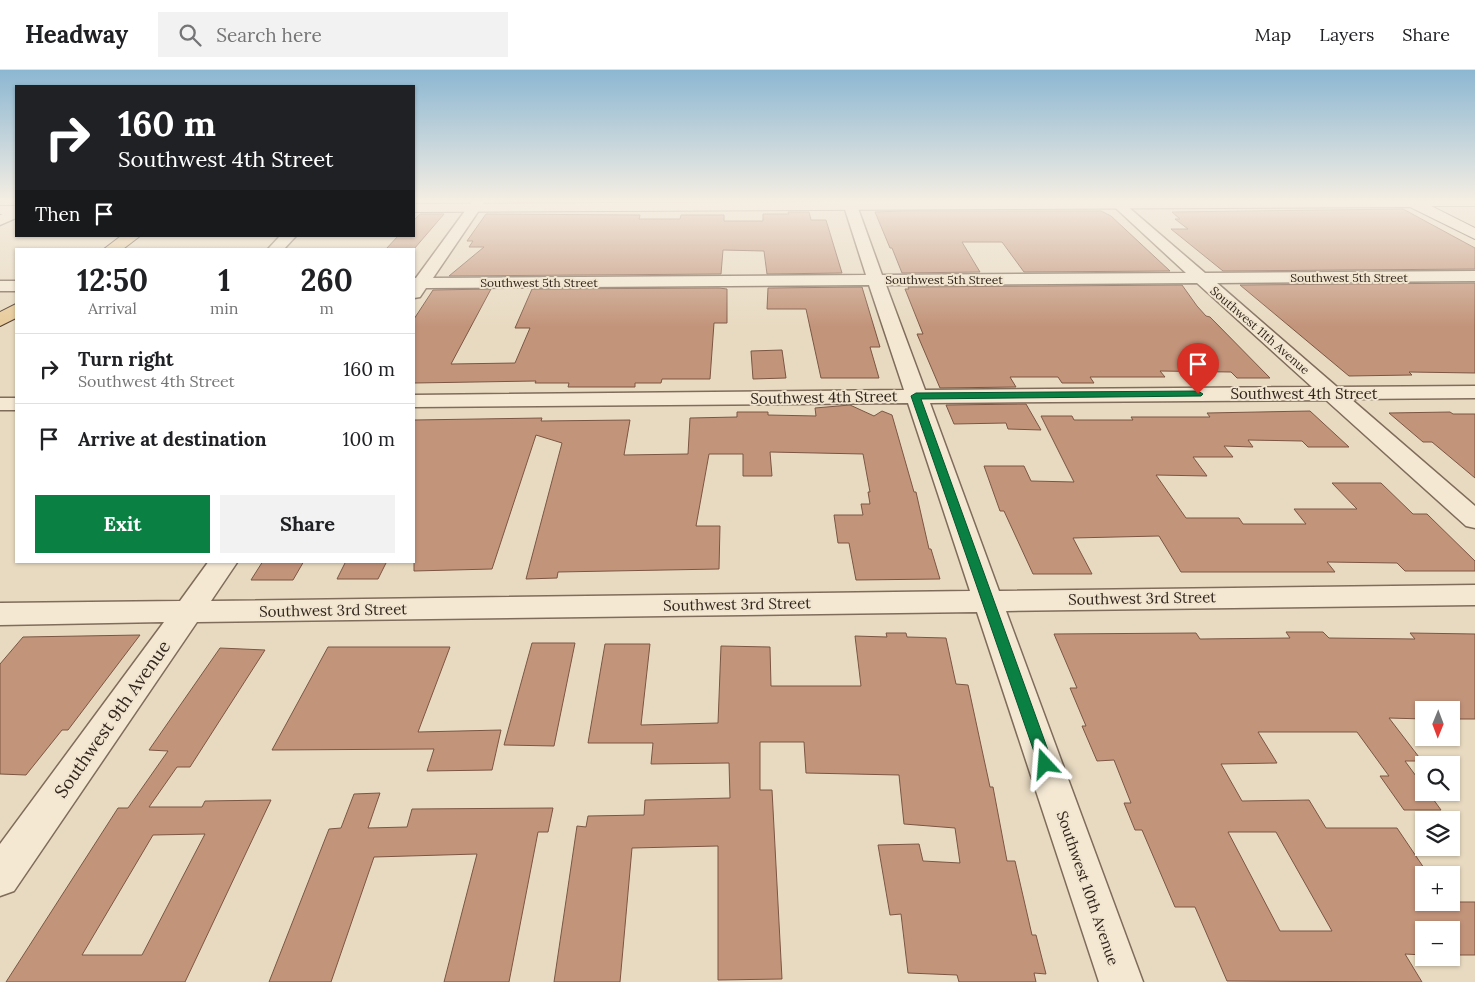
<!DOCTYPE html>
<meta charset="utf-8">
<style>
body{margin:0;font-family:Lora,serif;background:#f2f2f2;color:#202124;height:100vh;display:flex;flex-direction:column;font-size:19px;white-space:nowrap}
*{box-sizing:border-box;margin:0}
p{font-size:16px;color:#757577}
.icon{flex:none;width:28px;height:28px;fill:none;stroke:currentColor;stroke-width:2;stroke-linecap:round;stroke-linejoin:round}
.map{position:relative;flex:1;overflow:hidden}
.sheet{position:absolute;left:15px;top:178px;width:400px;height:315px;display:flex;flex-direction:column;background:#fff;border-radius:0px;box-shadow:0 1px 4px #0004}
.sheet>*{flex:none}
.guide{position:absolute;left:15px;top:15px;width:400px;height:152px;border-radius:0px;box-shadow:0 1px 4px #0004;background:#202124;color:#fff;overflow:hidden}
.needle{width:32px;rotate:181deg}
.tools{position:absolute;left:1415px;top:631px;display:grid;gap:10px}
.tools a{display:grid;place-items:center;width:45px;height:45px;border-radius:0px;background:#fff;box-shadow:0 1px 4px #0004;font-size:25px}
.pin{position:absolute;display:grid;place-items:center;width:42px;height:42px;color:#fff;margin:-51px -21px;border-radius:50% 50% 50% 0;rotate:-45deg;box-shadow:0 0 5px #0007}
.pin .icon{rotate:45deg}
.me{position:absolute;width:55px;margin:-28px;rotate:341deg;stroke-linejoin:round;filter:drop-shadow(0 0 4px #0008)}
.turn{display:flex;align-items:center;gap:18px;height:105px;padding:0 20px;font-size:22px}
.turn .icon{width:65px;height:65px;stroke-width:2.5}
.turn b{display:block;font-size:35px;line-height:42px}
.then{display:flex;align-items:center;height:48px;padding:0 20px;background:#0003;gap:10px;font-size:19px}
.eta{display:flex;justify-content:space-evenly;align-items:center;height:85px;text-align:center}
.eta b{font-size:30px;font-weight:800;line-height:35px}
.button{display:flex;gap:10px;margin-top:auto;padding:10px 20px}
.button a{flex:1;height:58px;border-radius:0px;background:#0b8043;color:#fff;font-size:20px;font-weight:800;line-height:58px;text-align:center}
.button a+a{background:#f2f2f2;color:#202124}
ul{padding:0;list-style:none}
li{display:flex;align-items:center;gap:15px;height:70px;padding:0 20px;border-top:1px solid #e0e0e0}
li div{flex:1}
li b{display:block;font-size:19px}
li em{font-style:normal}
header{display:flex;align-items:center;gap:30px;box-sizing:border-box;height:70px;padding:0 25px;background:#fff;border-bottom:1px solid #e0e0e0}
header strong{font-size:24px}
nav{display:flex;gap:28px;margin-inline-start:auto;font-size:18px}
.search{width:350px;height:45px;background:#f2f2f2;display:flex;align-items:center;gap:12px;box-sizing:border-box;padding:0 18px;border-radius:0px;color:#757577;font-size:19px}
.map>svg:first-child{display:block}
</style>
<header>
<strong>Headway</strong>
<div class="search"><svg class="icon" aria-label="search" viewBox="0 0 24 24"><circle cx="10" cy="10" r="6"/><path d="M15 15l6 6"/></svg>Search here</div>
<nav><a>Map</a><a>Layers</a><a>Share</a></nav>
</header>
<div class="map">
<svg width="1475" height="912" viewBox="0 0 1475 912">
<rect width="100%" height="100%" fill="#e8dac1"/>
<g fill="#c2947a" stroke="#7c5643" fill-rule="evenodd">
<polygon points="496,130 564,130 563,131 495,132"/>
<polygon points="1403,139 1475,178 1475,199 1223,201 1171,159 1188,159 1175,149 1180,149 1172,142"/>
<polygon points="904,141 1101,141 1111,146 1170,201 1024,202 1002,172 962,172 980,202 902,203 892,178 890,178 875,142"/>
<polygon points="788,142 809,142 811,150 826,150 842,203 767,204 764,181 723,180 721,204 449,206 484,177 469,177 473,171 467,171 486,144 640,145 639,149 680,149 681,145 724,145 724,151 763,151 763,144 789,144"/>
<polygon points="420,144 444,144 414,179 386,179 398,166 414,166 414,150"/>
<polygon points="1475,213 1475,303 1409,302 1412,305 1349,306 1240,215"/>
<polygon points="1182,215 1197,236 1206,246 1210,247 1270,308 1237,308 1231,302 1160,301 1165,307 1090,307 1094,313 1062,313 1058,307 1010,307 1016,317 940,318 917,264 923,264 905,219 909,219 908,217"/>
<polygon points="862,217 880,277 870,277 879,308 821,308 806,239 767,239 768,218"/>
<polygon points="719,218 727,219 727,253 714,253 710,309 662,309 661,313 635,313 635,317 568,317 569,313 535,313 536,311 414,313 414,249 433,220 491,219 451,294 515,293 530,258 515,258 532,219"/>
<polygon points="782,280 786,308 753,309 751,281"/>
<polygon points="1026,334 1041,360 1008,359 1006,353 954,354 946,335"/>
<polygon points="850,335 874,346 882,341 892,345 914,422 916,422 929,479 931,479 940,509 856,510 849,473 838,473 834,445 863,445 861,434 870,434 868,422 870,422 863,384 770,382 772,406 743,406 743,384 709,384 696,456 720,456 719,499 558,502 557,508 526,509 562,373 536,365 492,499 414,501 414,350 542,348 541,351 630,350 624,385 688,384 690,348 737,347 737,342 768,342 768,345 816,346 815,338"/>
<polygon points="1310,341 1349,377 1308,377 1302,371 1248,370 1253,377 1224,376 1233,387 1193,387 1207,406 1156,405 1186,448 1239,448 1243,454 1306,454 1294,439 1357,439 1332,413 1381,413 1413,444 1427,444 1475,491 1475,501 1405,501 1397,493 1327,492 1335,502 1181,502 1159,466 1073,468 1092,504 1033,504 1004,441 1000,441 984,396 1024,396 1031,411 1074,412 1041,346 1072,346 1074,350 1133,350 1131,347 1210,347 1207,343"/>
<polygon points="1450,342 1453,344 1475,344 1475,408 1432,372 1423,372 1389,343"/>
<polygon points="263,491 304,491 293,510 251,510"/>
<polygon points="346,491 387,491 378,509 337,509"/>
<path d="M1286 562H1323L1329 568 1415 569 1410 563 1475 564V649H1451V640H1424V649L1389 648 1422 691H1405L1424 717V722H1428L1441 740H1404L1380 706H1389L1357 662H1258L1277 693 1221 694 1242 731 1309 730 1326 758H1397L1424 798V832H1475V885H1451V860H1424V885L1405 884 1422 912 1227 911 1195 837H1175L1142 760H1135L1124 733H1131L1114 690 1097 691 1082 656H1086L1070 618H1077L1054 564 1196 563 1200 569 1290 568ZM1228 762H1276L1332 861H1280Z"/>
<polygon points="886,563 906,563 907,567 946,568 956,614 968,615 990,717 993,717 1007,791 1015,791 1032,865 1036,865 1046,904 1034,903 1036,912 959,912 957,905 908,903 901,844 890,845 878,775 919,774 923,791 960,793 955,758 904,754 899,705 806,703 804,672 760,672 760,720 772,720 782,909 718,910 718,776 632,778 620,912 554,912 577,756 586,757 588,746 644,745 645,730 730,728 729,693 651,694 653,673 588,673 605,574 650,574 641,655 718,653 721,576 770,577 771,616 861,616 855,566 887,567"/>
<polygon points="140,565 68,660 62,660 26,705 0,704 0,594 23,567"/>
<polygon points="532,573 575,573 554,676 504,675"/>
<polygon points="328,577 450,577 418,662 501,660 492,700 427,701 434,679 272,680"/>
<path d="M220 578 265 580 190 697H177L149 737H202L205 731 271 730 185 912H6L118 738H128L168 681 149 680ZM205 764 142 885H82L153 765Z"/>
<polygon points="380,723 368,758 407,757 412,739 553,738 548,762 538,762 509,912 444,912 477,784 374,787 331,912 269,912 329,759 341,758 354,724"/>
</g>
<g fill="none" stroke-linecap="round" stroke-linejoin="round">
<defs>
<g id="street">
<path d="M473 130H486L433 208 866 205 842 130H855L882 205 1186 203 1107 130H1120L1205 203 1475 201V211L1217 213 1337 317 1475 316V328L1351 329 1475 436V458L1466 456 1326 330 930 333 999 521 1475 515V535L1006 541 1143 912H1099L977 542 197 552 14 821 0 826V774L164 552 0 555V533L180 531 209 491H238L211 531 970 521 908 333 414 337V325L904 320 869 215 426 218 420 227 414 228V208H416ZM1197 213 1312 317 925 320 886 215Z"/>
<polygon points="16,139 16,148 0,155 0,145"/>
<polygon points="280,166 296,166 284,179 268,179"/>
<rect x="0" y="211" width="16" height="10"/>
<rect x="0" y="328" width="16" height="12"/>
</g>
<g id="secondary">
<polygon points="1163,130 1475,130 1475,136 1431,136 1475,158 1475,169 1410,137 414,142 414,134"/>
<rect x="0" y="136" width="16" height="8"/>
</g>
<g id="primary">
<polygon points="121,166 140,166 123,179 104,179"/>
<polygon points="16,234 16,248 0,256 0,242"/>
</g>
</defs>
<use href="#street" stroke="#7f6c5a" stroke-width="3"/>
<use href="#secondary" stroke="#614d3e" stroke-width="2"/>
<use href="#primary" stroke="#4d3b2e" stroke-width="2"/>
<use href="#street" fill="#f4e8d3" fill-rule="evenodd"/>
<use href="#secondary" fill="#f4e8d3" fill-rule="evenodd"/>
<use href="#primary" fill="#e8cb9b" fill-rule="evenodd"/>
</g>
<linearGradient id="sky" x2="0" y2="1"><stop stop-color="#8cb7d2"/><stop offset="0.51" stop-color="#f5eee3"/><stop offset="1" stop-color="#f5eee3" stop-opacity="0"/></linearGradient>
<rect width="1475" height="257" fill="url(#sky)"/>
<polygon fill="#0b8043" stroke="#07532c" points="1198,321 1203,324 1201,326 921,329 1053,694 1050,699 1045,701 1040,699 911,326 916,323"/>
<g text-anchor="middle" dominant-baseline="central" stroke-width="4" stroke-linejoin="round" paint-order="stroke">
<g font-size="12" fill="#31251d" stroke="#f1e5cf">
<text x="1349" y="207">Southwest 5th Street</text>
<text x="944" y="209">Southwest 5th Street</text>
<text x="539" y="212">Southwest 5th Street</text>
<text transform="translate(1260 260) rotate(41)">Southwest 11th Avenue</text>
</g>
<g font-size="15" fill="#31251d" stroke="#f1e5cf">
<text x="1304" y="323">Southwest 4th Street</text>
<text transform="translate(824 327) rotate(-1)">Southwest 4th Street</text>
<text transform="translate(1142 528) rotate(-1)">Southwest 3rd Street</text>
<text transform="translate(737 534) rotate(-1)">Southwest 3rd Street</text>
<text transform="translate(333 540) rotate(-1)">Southwest 3rd Street</text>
<text transform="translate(1088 818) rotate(71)">Southwest 10th Avenue</text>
</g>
<g font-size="18" fill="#31251d" stroke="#f1e5cf">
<text transform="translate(112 649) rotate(-55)">Southwest 9th Avenue</text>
</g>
</g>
</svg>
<div class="tools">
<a><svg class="needle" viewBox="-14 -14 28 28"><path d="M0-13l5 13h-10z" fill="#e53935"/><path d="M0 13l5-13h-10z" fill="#757577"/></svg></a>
<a><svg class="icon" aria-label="search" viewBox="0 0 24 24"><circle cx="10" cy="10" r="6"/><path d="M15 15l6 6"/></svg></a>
<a><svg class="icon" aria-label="layers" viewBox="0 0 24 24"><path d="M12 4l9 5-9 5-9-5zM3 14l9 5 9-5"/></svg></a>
<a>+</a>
<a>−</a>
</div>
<div class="pin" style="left:1198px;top:324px;background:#d93025"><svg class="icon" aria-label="arrive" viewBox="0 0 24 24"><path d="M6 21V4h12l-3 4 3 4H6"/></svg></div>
<svg class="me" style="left:1045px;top:694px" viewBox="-20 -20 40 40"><path d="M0-17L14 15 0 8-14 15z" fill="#0b8043" stroke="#fff" stroke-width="4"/></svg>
<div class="guide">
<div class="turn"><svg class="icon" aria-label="right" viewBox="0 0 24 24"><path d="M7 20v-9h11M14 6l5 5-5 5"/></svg><div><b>160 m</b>Southwest 4th Street</div></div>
<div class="then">Then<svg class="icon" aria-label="arrive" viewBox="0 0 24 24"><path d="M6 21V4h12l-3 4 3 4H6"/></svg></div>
</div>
<section class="sheet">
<div class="eta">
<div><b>12:50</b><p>Arrival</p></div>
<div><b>1</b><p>min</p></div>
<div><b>260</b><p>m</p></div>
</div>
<ul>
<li><svg class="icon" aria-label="right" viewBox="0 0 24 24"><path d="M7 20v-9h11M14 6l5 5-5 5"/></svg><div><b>Turn right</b><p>Southwest 4th Street</p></div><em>160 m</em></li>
<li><svg class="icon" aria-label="arrive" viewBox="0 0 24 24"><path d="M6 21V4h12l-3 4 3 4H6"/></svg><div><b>Arrive at destination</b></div><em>100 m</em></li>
</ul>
<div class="button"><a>Exit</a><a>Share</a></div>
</section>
</div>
